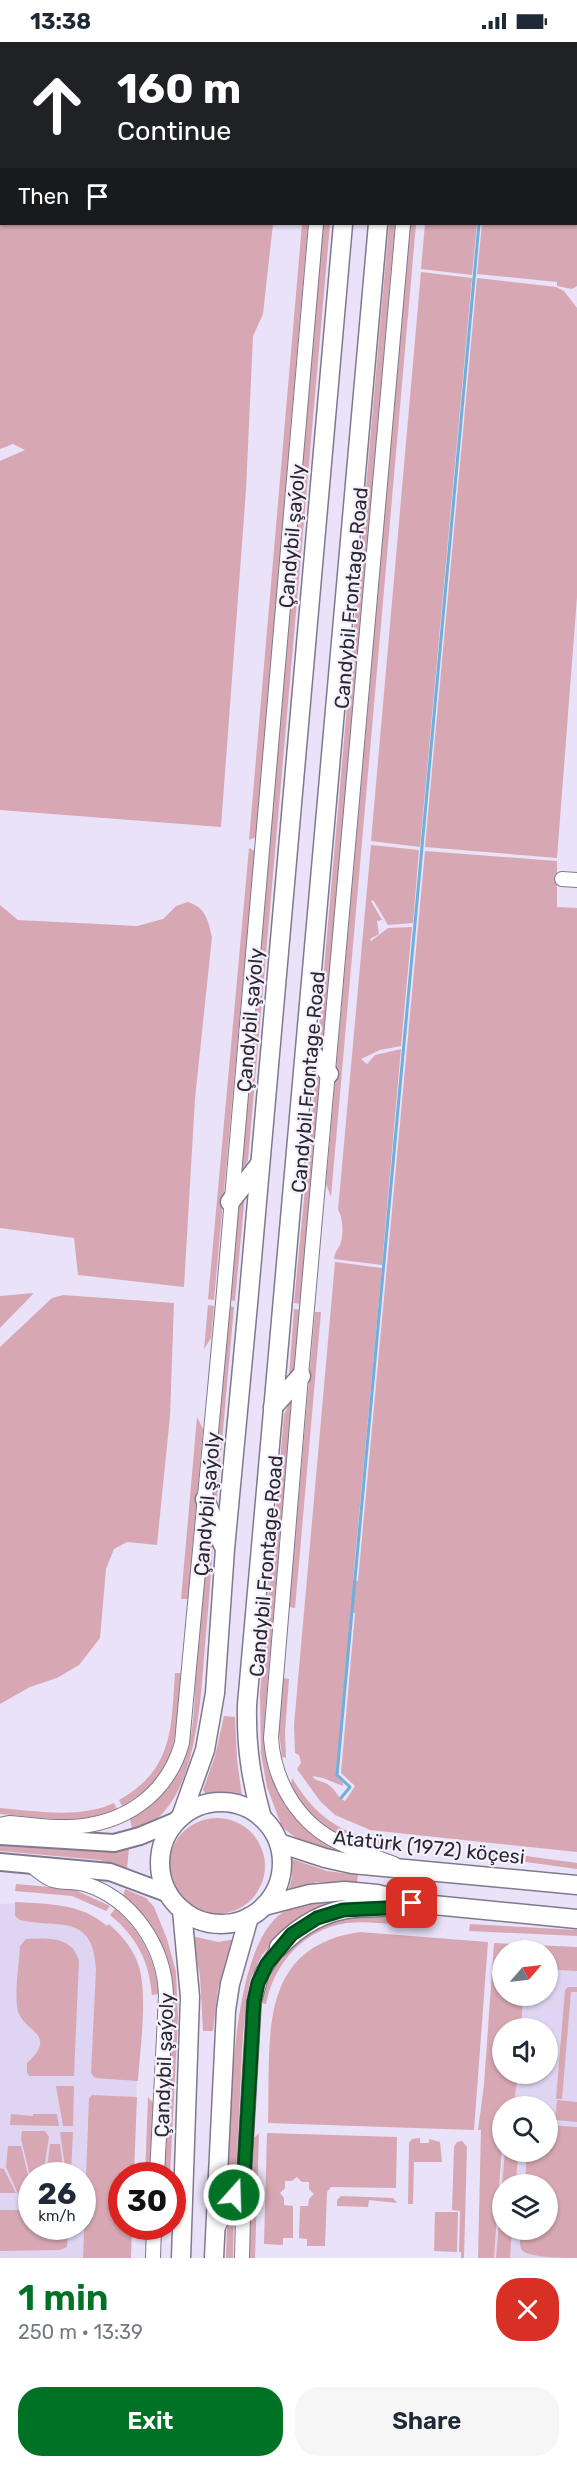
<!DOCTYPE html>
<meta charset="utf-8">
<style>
body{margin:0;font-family:Rubik,sans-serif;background:#f6f6f7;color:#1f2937;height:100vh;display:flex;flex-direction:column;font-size:22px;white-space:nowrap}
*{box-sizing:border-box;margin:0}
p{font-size:20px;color:#747a83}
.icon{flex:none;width:33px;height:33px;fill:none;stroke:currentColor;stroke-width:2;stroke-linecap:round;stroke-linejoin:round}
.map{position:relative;height:2216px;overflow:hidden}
.side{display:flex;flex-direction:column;background:#fff;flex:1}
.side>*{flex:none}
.top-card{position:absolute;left:0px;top:0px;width:578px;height:183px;box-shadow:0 2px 4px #0004;background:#202124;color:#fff;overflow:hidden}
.needle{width:39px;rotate:62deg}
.fabs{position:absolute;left:492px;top:1898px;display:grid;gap:12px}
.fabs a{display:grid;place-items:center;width:66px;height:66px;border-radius:50%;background:#fff;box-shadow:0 2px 4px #0004;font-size:30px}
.speed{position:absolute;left:18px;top:2120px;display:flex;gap:12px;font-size:30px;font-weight:700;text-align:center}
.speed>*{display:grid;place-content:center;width:78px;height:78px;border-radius:50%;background:#fff;box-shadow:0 2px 4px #0004;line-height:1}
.speed small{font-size:15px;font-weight:400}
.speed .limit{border:9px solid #d22;background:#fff;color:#111}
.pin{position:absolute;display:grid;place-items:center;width:51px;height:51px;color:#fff;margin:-26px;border-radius:12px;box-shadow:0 3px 9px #0006}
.me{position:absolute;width:66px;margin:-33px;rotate:20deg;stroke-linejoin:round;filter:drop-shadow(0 0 4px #0008)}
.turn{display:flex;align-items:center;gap:21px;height:126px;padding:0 18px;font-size:27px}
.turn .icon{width:78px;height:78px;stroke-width:2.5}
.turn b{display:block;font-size:42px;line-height:51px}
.then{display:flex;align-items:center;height:57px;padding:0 18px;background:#0003;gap:12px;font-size:22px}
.round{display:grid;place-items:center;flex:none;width:63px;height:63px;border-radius:24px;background:#f6f6f7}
.headline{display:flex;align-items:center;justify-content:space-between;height:102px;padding:0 18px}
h1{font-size:36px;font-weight:600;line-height:45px;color:#007226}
.primary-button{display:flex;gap:12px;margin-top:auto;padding:12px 18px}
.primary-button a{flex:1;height:69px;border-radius:24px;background:#007226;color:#fff;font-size:24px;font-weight:600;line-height:69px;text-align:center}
.primary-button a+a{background:#f6f6f7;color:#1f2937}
.status{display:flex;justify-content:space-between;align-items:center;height:42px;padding:0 30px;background:#fff;direction:ltr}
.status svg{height:16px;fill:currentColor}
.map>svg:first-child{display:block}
</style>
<div class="status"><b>13:38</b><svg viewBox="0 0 49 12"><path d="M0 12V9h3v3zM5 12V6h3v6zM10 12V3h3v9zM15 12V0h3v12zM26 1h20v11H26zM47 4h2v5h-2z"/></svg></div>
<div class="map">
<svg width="577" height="2216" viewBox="0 0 577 2216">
<rect width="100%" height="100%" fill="#e9e2f8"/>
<g fill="#dfd5f2" fill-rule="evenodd">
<path d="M17 1861 87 1871 137 2038 133 2133H122V2184L130 2216H0V1862ZM32 2133H82V2184H32Z"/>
<path d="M548 1910 577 1912V2216H494L503 2109H548V2064H506L509 2031H548V1986H512L515 1953H548ZM502 2142H548V2187H502Z"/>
</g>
<g fill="#d7a8b3" fill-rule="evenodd">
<polygon points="0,0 292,0 2,2 2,182 273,182 263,272 253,294 246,448 221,785 0,768 0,419 25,408 13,402 0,407"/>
<polygon points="498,0 577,0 577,244 572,247 557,244 557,240 477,232 482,182 576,182 576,2"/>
<polygon points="302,182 308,182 256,795 249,798"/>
<polygon points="323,182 330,182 248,1118 243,1130 240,1130"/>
<polygon points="389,182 395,182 324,1008 321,1007 318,997"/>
<polygon points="410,182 416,182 331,1155 326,1142"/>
<polygon points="425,182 477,182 472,233 421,227"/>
<polygon points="421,230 472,236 420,805 371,799"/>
<polygon points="477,236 556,245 564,249 577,266 577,555 557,816 425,805"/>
<path d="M371 803 419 808 413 881 388 883 375 861 373 858 371 859 382 878 377 879 379 892 370 897 371 899 388 886 412 885 401 1004 380 1008 361 1017 367 1022 375 1013 401 1007 382 1223 334 1217C335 1209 337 1209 340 1203 344 1194 343 1175 338 1168Z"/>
<polygon points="249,806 255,809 214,1258 208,1257"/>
<path d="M425 809 557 819V865L577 866V1810L370 1788 335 1773 320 1759 297 1727 301 1721 299 1713 295 1711 294 1683 335 1220 382 1226 353 1538 358 1539ZM351 1571H355L341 1731 355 1744 345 1759C337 1756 337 1749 330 1744 324 1738 317 1741 312 1734L323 1736 343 1744V1741L336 1733Z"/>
<path d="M188 860C206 866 208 878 212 895L195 1057 184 1245 78 1233 74 1196 0 1186V863L18 878 137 884 163 877 176 864Z"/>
<polygon points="316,1031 321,1042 301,1262 294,1261"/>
<polygon points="245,1152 235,1259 229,1258 238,1166"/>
<polygon points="34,1251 0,1286 0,1254"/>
<polygon points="63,1253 174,1261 170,1374 157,1503 127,1500 114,1507 106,1527 100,1596 79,1623 57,1636 30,1645 0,1662 0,1305 52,1256"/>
<polygon points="208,1263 214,1264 211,1296 204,1307"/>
<polygon points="229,1264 234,1265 216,1466 211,1456"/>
<polygon points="294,1267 301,1268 296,1325 289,1335"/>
<polygon points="315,1270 321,1270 295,1566 289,1565"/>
<path d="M292 1354 265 1671C262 1736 281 1779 340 1809V1812L300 1799 282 1785 267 1745 261 1712 260 1652 284 1373Z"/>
<polygon points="197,1375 203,1387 188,1557 181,1557"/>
<path d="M208 1479 213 1502C211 1535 208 1569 205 1603 201 1652 198 1737 160 1774 152 1782 142 1784 132 1787L130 1777C154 1762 172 1745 184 1717 195 1691 194 1659 196 1631 200 1580 204 1530 208 1479Z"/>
<path d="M175 1631H181C177 1689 180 1732 122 1764L119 1758C174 1727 171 1686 175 1631Z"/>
<polygon points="283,1636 289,1637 285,1690 286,1716 282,1715 279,1690"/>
<polygon points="224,1674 235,1675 237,1718 242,1754 223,1750 205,1751 203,1748 215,1714"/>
<path d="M292 1736C320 1782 348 1795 400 1801L399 1807C353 1802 311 1789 291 1742Z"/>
<path d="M114 1761 117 1767C81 1784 39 1775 0 1772V1766C38 1769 79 1777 114 1761Z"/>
<circle cx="217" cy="1824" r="48"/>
<polygon points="0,1801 100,1810 129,1807 127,1826 100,1818 0,1809"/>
<polygon points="476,1807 577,1821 577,1827 475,1813"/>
<polygon points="292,1817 327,1829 358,1833 357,1841 317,1840 289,1847 292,1835"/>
<polygon points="16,1842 73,1847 110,1864 106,1869 72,1854 15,1849"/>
<path d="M125 1847 146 1856 154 1865 167 1897 176 1930 178 1976 170 2133H164C166 2098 168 2062 170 2027 174 1962 182 1899 123 1855Z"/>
<path d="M345 1859 307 1872 282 1889 262 1913 250 1938 243 1992 236 2134 228 2150C231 2086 227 1908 283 1870 300 1859 325 1859 345 1859Z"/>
<path d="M15 1860C48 1862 81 1861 107 1884L109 1882C121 1893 131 1904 137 1919 149 1948 140 2006 138 2039L95 2036 91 2031 96 1927C93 1870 58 1887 20 1878L15 1874Z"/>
<path d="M115 1867C142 1890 155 1917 159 1952L152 1953C149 1919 137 1895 110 1873Z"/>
<path d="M365 1874 394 1876V1882C378 1881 362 1879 347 1881 304 1887 274 1921 266 1962L261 1961 270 1931 278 1917 295 1899 329 1878Z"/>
<polygon points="470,1882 577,1888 577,1894 469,1889"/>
<path d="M360 1890 488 1900 474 2088 268 2081C271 1999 255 1905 360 1890Z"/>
<polygon points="192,1894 218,1900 235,1897 218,1947 213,1989 203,1989 200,1934"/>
<path d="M26 1897C47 1896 73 1894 79 1919L74 2034H30L27 2031V2021C61 1990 19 1990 17 1964 15 1945 19 1923 20 1904Z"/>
<polygon points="494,1901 577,1905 577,1929 558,1928 548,1931 548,1908 502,1908 502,1953 523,1953 521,1986 502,1986 502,2031 518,2031 514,2061 522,2064 502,2064 502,2105 494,2216 478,2216 481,2088 478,2088 484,2043"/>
<polygon points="568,1945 577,1945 577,1950 571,1950 562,2057 556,2057 565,1948"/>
<polygon points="56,2044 74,2044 73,2084 63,2084"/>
<polygon points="92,2053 137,2055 134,2133 122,2133 122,2184 132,2184 131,2216 83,2216 89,2056"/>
<polygon points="148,2055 153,2061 150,2133 145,2133"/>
<polygon points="557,2058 577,2060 577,2080 555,2078"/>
<polygon points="11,2072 33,2074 33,2072 57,2072 59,2084 10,2083"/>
<path d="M548 2083 577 2085V2216C564 2216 526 2216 521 2207 519 2201 521 2193 521 2187H548V2142H525L527 2109H548Z"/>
<polygon points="22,2089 45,2089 49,2095 43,2133 32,2133 31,2138 21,2097"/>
<polygon points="60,2090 73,2090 71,2133 66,2133"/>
<polygon points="259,2091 255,2216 249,2216 253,2097"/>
<polygon points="267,2091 397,2095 396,2146 331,2145 327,2150 325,2204 307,2204 307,2197 299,2196 300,2164 308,2164 309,2157 314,2152 309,2147 309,2140 302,2140 297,2135 292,2139 285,2139 285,2146 280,2151 284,2156 284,2163 293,2164 293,2196 283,2196 283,2203 264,2202"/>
<polygon points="420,2096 420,2101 429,2101 429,2097 440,2100 442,2120 414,2120 413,2162 408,2162 409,2101 412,2097"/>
<polygon points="462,2099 467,2105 464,2216 461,2216 461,2210 459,2210 460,2169 452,2168 454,2105 457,2100"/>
<polygon points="50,2102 60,2102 64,2133 46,2133"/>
<polygon points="8,2104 21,2104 31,2145 30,2152 18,2152 6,2125"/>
<polygon points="505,2109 518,2109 516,2142 502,2142 502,2187 512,2187 510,2216 496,2216"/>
<polygon points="0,2126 4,2127 16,2151 0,2151"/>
<polygon points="341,2154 393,2156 397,2161 369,2158 368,2165 337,2164 337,2158"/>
<polygon points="234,2165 233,2216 226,2216 227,2182"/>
<polygon points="0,2168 31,2168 32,2184 68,2184 67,2205 60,2208 0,2209"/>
<polygon points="435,2170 458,2170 457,2210 434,2209"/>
</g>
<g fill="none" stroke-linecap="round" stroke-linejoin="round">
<g stroke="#6eafdb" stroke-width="3">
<polyline points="495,2 495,0"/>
<polyline points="341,1756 350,1745 337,1733 479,182"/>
</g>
<defs>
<g id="minor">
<polyline points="331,2 332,0"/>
<polyline points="419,2 419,0"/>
<polyline points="562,837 577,838"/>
<path d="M0 1783 9 1781C28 1782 49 1786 69 1785 123 1783 167 1754 182 1701L223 1261 316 182"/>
<path d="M394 1822C377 1815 358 1810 342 1802 299 1783 274 1741 271 1696L301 1334 403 182"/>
<path d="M30 1823C37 1827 45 1836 53 1838 63 1841 74 1839 85 1842 133 1857 165 1905 166 1954L157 2133"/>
<polyline points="217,2187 242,2138"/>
<polyline points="153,2216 154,2184"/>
<polyline points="242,2216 244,2134 254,1960 262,1931 279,1905"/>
</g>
<g id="tertiary">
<polyline points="0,1794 114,1801 140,1794 176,1779"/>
<polyline points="0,1820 110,1830 169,1852"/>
</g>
<g id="secondary">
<polyline points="359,2 359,0"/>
<polyline points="394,2 394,0"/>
<polyline points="306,1003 329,1032"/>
<polyline points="230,1160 260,1122"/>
<polyline points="273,1365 301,1334"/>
<polyline points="205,1457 223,1503"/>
<circle cx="221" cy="1821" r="61"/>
<polyline points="181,1775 205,1708 215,1651 225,1507 248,1262 343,182"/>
<path d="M262 1776C251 1737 246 1704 247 1663L378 182"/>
<polyline points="279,1801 325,1816 352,1822 577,1843"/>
<polyline points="264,1864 310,1852 345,1849 377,1852 413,1861 577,1877"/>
<path d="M279 1905C299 1884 324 1869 354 1866 372 1865 388 1866 406 1862"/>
<polyline points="181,2216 190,1955 182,1868"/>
<polyline points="214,2216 226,1968 230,1942 249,1875"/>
</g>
</defs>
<use href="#minor" stroke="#80798e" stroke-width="16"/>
<use href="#tertiary" stroke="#80798e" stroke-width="20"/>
<use href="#secondary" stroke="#80798e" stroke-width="21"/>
<use href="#minor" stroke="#fff" stroke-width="14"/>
<use href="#tertiary" stroke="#fff" stroke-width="16"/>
<use href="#secondary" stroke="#fff" stroke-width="18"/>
</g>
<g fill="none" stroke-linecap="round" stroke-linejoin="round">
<defs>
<polyline id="route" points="234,2153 244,2134 254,1960 258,1941 267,1922 292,1892 317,1876 343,1868 386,1866 412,1861"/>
</defs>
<use href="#route" stroke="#004a19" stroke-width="15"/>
<use href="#route" stroke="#007226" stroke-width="10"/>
</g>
<g text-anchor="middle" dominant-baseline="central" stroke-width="4.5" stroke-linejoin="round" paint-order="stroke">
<g font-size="20" fill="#2b2831" stroke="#f5f1fe">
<text transform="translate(292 494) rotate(-85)">Çandybil şaýoly</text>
<text transform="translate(351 556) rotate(-85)">Candybil Frontage Road</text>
<text transform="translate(250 978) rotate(-85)">Çandybil şaýoly</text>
<text transform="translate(308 1040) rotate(-85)">Candybil Frontage Road</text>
<text transform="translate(207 1462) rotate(-85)">Çandybil şaýoly</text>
<text transform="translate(266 1524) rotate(-85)">Candybil Frontage Road</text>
<text transform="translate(429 1805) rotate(6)">Atatürk (1972) köçesi</text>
<text transform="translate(164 2023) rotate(-88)">Çandybil şaýoly</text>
</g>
</g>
</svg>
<div class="fabs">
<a><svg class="needle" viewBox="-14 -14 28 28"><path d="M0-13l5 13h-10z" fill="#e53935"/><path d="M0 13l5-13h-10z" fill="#747a83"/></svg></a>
<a><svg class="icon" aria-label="sound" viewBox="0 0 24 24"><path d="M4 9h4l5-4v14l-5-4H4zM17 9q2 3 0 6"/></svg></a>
<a><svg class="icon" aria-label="search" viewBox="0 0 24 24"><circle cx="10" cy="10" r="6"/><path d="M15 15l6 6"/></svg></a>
<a><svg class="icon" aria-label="layers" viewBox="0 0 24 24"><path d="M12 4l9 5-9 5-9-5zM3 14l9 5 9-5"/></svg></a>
</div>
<div class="speed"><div>26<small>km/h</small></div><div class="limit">30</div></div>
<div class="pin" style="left:412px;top:1861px;background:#d93025"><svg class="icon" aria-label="arrive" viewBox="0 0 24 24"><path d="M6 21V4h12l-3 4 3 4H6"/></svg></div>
<svg class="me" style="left:234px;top:2153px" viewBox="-20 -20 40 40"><circle r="17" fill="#007226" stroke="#fff" stroke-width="3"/><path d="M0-11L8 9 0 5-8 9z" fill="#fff"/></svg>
<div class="top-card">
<div class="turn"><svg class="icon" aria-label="ahead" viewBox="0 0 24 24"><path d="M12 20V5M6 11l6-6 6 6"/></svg><div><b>160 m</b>Continue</div></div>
<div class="then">Then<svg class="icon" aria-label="arrive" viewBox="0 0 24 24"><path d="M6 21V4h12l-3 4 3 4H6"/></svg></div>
</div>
</div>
<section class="side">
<div class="headline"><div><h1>1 min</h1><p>250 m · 13:39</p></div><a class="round" style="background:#d93025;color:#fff"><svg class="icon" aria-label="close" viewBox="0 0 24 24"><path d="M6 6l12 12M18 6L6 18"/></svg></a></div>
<div class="primary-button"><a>Exit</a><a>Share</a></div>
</section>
